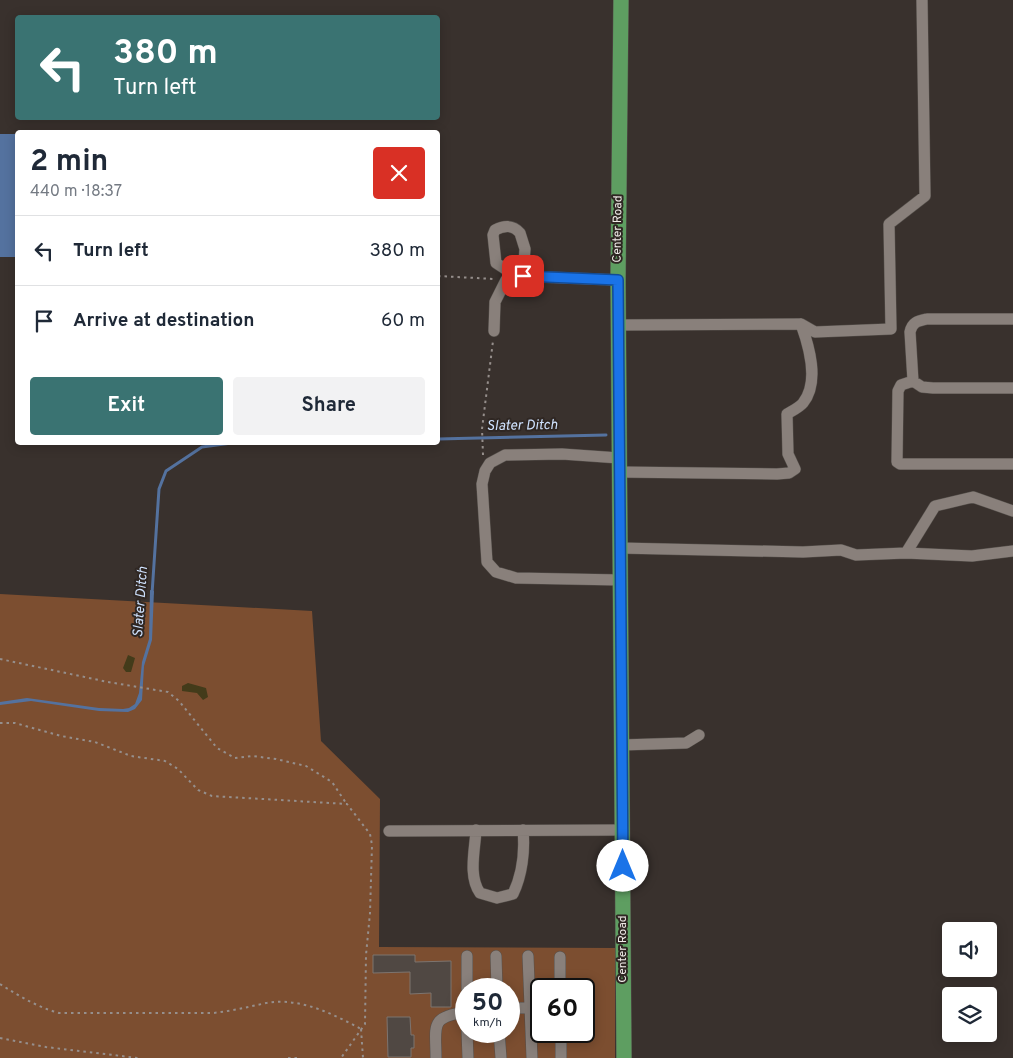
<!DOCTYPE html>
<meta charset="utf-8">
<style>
:root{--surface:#fff;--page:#f2f2f3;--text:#1f2937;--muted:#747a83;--line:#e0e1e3;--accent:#3a7372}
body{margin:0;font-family:Overpass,sans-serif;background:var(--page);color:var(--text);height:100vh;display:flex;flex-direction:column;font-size:19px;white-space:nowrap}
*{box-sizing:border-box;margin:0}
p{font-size:16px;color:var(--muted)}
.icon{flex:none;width:28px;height:28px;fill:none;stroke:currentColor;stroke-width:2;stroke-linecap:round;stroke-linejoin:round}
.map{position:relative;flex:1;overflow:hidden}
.drawer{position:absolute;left:15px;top:130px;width:425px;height:315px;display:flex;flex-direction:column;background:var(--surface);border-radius:5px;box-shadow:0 2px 12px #0003}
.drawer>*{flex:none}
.banner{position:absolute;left:15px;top:15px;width:425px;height:105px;border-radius:5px;box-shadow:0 2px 12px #0003;background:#3a7372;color:#fff;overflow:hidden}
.controls{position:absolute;left:942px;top:922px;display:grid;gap:10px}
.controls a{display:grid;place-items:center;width:55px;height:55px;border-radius:5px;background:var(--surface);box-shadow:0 2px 12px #0003;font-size:25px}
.speed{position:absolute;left:455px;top:978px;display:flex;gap:10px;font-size:25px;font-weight:700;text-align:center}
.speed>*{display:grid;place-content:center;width:65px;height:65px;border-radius:50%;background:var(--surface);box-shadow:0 2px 12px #0003;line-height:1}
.speed small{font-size:12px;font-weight:400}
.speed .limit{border:2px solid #111;border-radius:8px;background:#fff;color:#111}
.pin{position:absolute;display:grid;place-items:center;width:42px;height:42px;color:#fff;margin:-21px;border-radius:10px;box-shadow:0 2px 8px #0006}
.me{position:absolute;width:55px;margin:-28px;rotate:0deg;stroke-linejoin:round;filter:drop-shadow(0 0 4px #0008)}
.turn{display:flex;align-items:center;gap:18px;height:105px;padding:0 15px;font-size:22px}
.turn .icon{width:65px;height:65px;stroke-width:2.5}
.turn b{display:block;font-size:35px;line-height:42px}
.round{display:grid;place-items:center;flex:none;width:52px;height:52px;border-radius:5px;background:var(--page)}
.overview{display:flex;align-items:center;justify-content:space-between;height:85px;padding:0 15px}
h1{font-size:30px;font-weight:700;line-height:38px}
.primary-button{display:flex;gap:10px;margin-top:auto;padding:10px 15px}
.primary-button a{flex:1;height:58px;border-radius:5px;background:var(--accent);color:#fff;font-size:20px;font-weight:700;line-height:58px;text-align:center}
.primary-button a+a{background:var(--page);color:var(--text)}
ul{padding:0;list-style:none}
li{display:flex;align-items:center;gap:15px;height:70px;padding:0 15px;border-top:1px solid var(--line)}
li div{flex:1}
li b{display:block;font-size:19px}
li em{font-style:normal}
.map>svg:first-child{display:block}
.green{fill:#7c4e30;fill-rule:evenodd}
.sand{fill:#433b1a}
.water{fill:#54729f}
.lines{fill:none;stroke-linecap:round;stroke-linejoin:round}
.stream{stroke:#54729f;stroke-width:3}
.building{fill:#504843;stroke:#7d746f}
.minor-casing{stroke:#56504c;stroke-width:12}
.major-casing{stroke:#56504c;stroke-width:16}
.path{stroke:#968f8c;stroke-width:2;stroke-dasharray:2.5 4;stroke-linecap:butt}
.minor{stroke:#89807b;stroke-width:11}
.major{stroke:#5e9e61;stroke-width:15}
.route-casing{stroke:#114b97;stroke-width:12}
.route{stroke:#1a73e8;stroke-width:9}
.labels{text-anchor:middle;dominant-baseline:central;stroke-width:4;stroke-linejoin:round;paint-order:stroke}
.street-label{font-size:12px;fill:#f0ebe8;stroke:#2f2723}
.water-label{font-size:14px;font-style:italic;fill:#cfe2fe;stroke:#2f2723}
</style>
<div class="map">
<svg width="1013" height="1058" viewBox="0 0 1013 1058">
<rect width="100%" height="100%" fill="#39312d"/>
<path class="green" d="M 0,594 L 312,611 L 321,741 L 380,799 L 379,947 L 615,948 L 615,1058 L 0,1058 ZM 466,989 L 509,989 L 509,1031 L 466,1031 ZM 541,989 L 584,989 L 584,1031 L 541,1031 Z"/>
<path class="sand" d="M 128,655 L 135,658 L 131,672 L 126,672 L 123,668 Z
M 188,683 L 206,688 L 208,697 L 203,700 L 197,693 L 182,691 L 182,686 Z"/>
<path class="water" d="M 0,134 L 17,134 L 17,257 L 0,257 Z
M 150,590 L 154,591 L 152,640 L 144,666 L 142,700 L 135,709 L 128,712 L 99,711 L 31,701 L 0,705 L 0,702 L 27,698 L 99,708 L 123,709 L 129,708 L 135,704 L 139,693 L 142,662 L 149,639 Z"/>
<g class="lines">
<path class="stream" d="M 438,439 L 606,435
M 152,594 L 159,489 L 166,471 L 202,447 L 239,442"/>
</g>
<path class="building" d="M 373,955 L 415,955 L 415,962 L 451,961 L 451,1007 L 431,1007 L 431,993 L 410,994 L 410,972 L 373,973 Z
M 387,1017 L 410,1017 L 411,1035 L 414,1035 L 414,1048 L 411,1048 L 411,1057 L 388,1057 Z"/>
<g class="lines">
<g class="minor-casing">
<path id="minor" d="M 516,276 L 496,263 L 493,235 L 495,230 C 505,225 513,225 520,233 L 525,249 L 523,276
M 619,325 L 801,324 L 815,332 L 891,329 L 889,224 L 925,196 L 922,0
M 494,331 L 495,302 L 506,280 L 516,276 L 618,280
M 913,381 L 901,385 L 898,391 L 897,462 L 900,464 L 1013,464
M 913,381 L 910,332 C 912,322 918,321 927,319 L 1013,319
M 913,381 L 922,387 L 933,388 L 1013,388
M 619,458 L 562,454 L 505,455 L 490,463 L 485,471 L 482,484 L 487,562 L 496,572 L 516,578 L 620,580
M 619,472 L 777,474 L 789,473 L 795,469 L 788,454 L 787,414 C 792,411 800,407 803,403 C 820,382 809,346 801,324
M 620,548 L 803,552 L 841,550 L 856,555 L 906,553 L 972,556 L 1013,551
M 906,553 L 935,506 L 973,497 L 1013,511
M 621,745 L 686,743 L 699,735
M 476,830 C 475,850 468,876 480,893 L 497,898 L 513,894 C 522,875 525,851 523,830
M 389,831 L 623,830
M 496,956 L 497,989
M 528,956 L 532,1058
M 560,957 L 560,989
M 467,989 L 467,956
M 509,1008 L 541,1007
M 467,1031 L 468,1058
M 499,1031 L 501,1058
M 561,1031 L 561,1058
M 436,1058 C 436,1026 429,1017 466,1012"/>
</g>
<g class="major-casing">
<path id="major" d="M 621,0 L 618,280 L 624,1058"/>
</g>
<path class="path" d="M 438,276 L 494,279
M 483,455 L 482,429 L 493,341
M 0,659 L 108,682 L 168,692 L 179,701 L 217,748 L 235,758 L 252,756 L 276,759 L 306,766 L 332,782 L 346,803
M 0,723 L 15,723 L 61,736 L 95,742 L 131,756 L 165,761 L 178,769 L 198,790 L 212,796 L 347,804 L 370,834 L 372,845 L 370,913 L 366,955 L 365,1024 L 341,1058
M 0,984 C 19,996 37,1007 59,1013 L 213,1013 C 232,1011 248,1007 266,1003 C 300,997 333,1014 361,1029
M 361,1029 L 363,1058
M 0,1038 L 46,1047 L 138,1058
M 288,1058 L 298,1058"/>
<use href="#minor" class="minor"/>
<use href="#major" class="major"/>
</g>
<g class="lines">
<g class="route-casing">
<path id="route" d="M 523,276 L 618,280 L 623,866"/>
</g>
<use href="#route" class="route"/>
</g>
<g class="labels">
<g class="street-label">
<text transform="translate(618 229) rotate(-89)">Center Road</text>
<text transform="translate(623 949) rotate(-90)">Center Road</text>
</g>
<g class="water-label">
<text transform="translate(522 426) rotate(-1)">Slater Ditch</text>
<text transform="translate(141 602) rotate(-86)">Slater Ditch</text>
</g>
</g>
</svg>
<div class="controls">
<a><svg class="icon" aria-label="sound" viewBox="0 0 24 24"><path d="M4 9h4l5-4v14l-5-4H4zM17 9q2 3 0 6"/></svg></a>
<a><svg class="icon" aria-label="layers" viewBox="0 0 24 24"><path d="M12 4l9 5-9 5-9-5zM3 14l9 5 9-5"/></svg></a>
</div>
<div class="speed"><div>50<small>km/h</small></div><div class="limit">60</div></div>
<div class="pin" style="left:523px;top:276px;background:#d93025"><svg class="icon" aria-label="arrive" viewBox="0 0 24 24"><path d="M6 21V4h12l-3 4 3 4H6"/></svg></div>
<svg class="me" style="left:623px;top:866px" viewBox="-20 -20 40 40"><circle r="19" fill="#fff"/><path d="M0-13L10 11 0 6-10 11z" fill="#1a73e8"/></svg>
<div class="banner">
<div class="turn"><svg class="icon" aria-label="left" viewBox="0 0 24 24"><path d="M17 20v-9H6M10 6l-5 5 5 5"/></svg><div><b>380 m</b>Turn left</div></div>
</div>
<section class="drawer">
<div class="overview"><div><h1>2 min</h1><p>440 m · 18:37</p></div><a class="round" style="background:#d93025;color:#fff"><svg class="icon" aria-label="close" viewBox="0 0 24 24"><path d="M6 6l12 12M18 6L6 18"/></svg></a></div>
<ul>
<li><svg class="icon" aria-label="left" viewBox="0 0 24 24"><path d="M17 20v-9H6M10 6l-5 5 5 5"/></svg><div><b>Turn left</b></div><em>380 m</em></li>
<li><svg class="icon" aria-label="arrive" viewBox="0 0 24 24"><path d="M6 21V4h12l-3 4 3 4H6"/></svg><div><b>Arrive at destination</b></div><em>60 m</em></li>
</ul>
<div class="primary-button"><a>Exit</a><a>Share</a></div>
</section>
</div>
